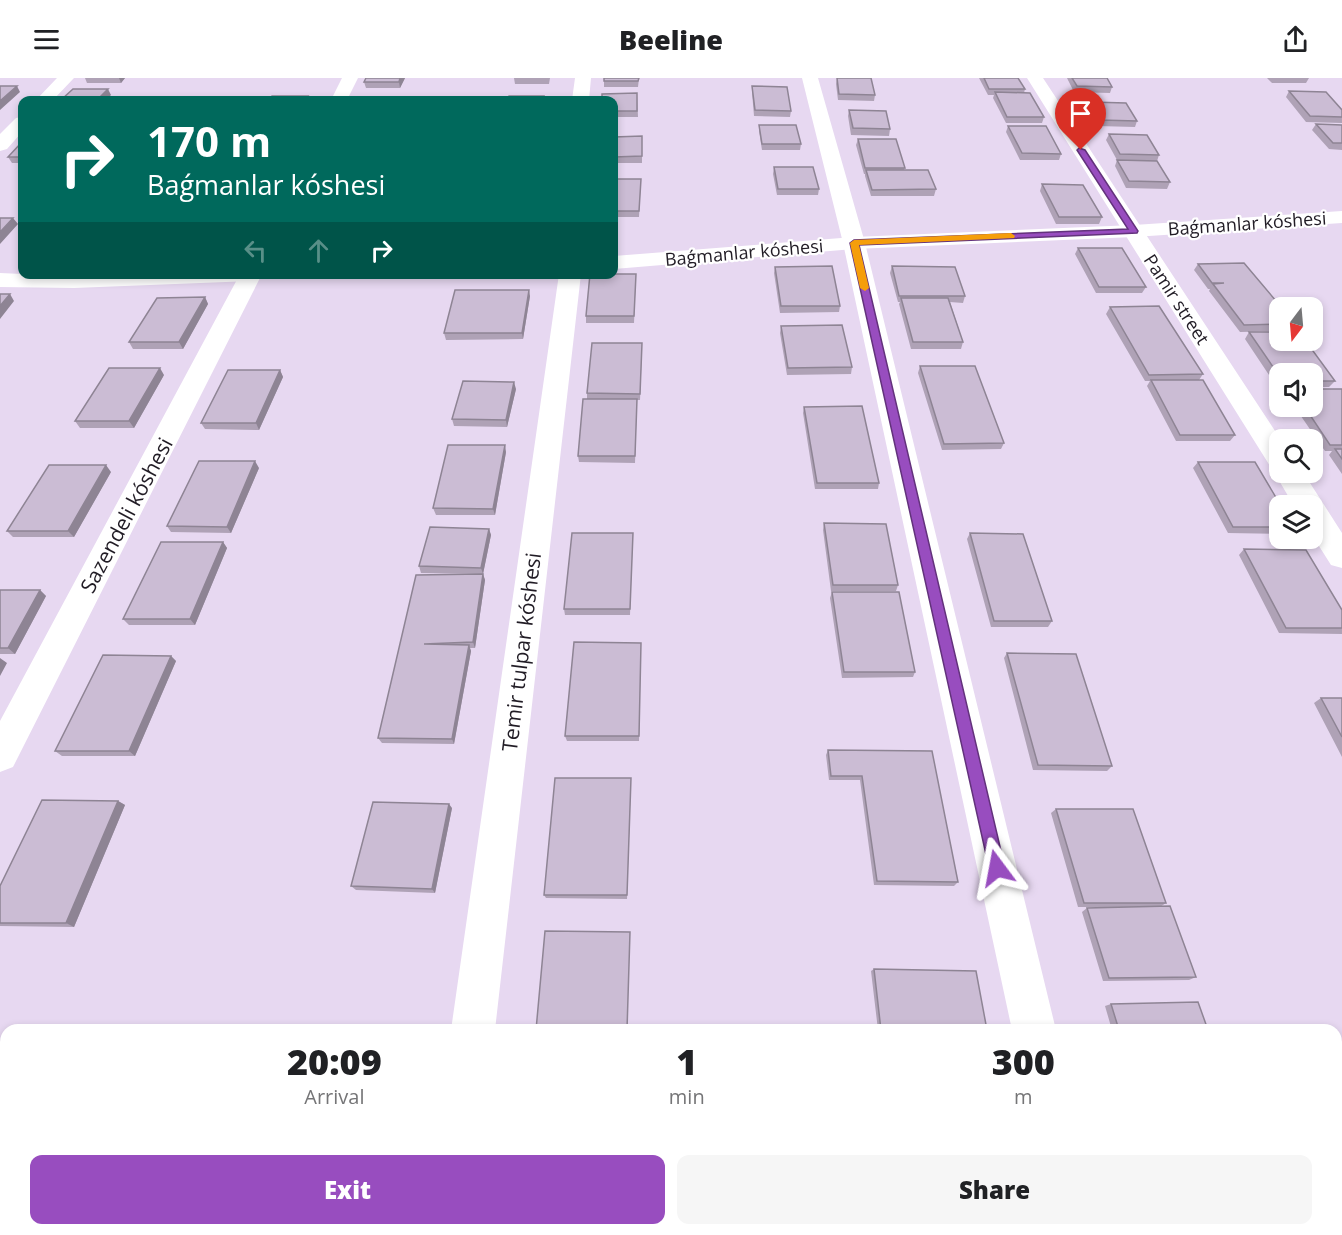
<!DOCTYPE html>
<meta charset="utf-8">
<style>
:root{--surface:#fff;--page:#f6f6f6;--text:#202124;--muted:#757577;--accent:#984dbf}
body{margin:0;font-family:"Open Sans",sans-serif;background:var(--page);color:var(--text);height:100vh;display:flex;flex-direction:column;font-size:22px;white-space:nowrap}
*{box-sizing:border-box;margin:0}
p{font-size:20px;color:var(--muted)}
.icon{flex:none;width:33px;height:33px;fill:none;stroke:currentColor;stroke-width:2;stroke-linecap:round;stroke-linejoin:round}
.map{position:relative;flex:1;overflow:hidden}
.drawer{position:absolute;left:0px;top:946px;width:1342px;height:212px;display:flex;flex-direction:column;background:var(--surface);border-radius:18px 18px 0 0;box-shadow:0 3px 9px #0003}
.drawer>*{flex:none}
.banner{position:absolute;left:18px;top:18px;width:600px;height:183px;border-radius:12px;box-shadow:0 3px 9px #0003;background:#00695c;color:#fff;overflow:hidden}
.needle{width:39px;rotate:196deg}
.tools{position:absolute;left:1269px;top:219px;display:grid;gap:12px}
.tools a{display:grid;place-items:center;width:54px;height:54px;border-radius:12px;background:var(--surface);box-shadow:0 3px 9px #0003;font-size:30px}
.pin{position:absolute;display:grid;place-items:center;width:51px;height:51px;color:#fff;margin:-62px -26px;border-radius:50% 50% 50% 0;rotate:-45deg;box-shadow:0 0 6px #0007}
.pin .icon{rotate:45deg}
.me{position:absolute;width:66px;margin:-33px;rotate:347deg;stroke-linejoin:round;filter:drop-shadow(0 0 4px #0008)}
.turn{display:flex;align-items:center;gap:21px;height:126px;padding:0 30px;font-size:27px}
.turn .icon{width:78px;height:78px;stroke-width:2.5}
.turn b{display:block;font-size:42px;line-height:51px}
.lanes{display:flex;align-items:center;height:57px;padding:0 30px;background:#0003;justify-content:center;gap:30px;direction:ltr}
.lanes .off{opacity:.35}
.eta{display:flex;justify-content:space-evenly;align-items:center;height:102px;text-align:center}
.eta b{font-size:36px;font-weight:800;line-height:42px}
.cta{display:flex;gap:12px;margin-top:auto;padding:12px 30px}
.cta a{flex:1;height:69px;border-radius:12px;background:var(--accent);color:#fff;font-size:24px;font-weight:800;line-height:69px;text-align:center}
.cta a+a{background:var(--page);color:var(--text)}
header{display:flex;justify-content:space-between;align-items:center;height:78px;padding:0 30px;background:var(--surface);font-size:27px;font-weight:800}
.map>svg:first-child{display:block}
.lines{fill:none;stroke-linecap:round;stroke-linejoin:round}
.minor{fill:#fff;fill-rule:evenodd}
.tertiary{fill:#fff;fill-rule:evenodd}
.wall{fill:#afa2b6}
.shaded-wall{fill:#8e8494}
.building{fill:#cbbcd4;stroke:#8e8494;stroke-width:1.5}
.route{fill:#984dbf;stroke:#63327c;stroke-width:1.5}
.slow{fill:#f59e0b}
.labels{text-anchor:middle;dominant-baseline:central;stroke-width:4.5;stroke-linejoin:round;paint-order:stroke}
.far-street-label{font-size:18px;fill:#211c25;stroke:#fff}
.street-label{font-size:21px;fill:#211c25;stroke:#fff}
</style>
<header><svg class="icon" aria-label="menu" viewBox="0 0 24 24"><path d="M4 6h16M4 12h16M4 18h16"/></svg>Beeline<svg class="icon" aria-label="share" viewBox="0 0 24 24"><path d="M12 15V3M7 8l5-5 5 5M5 13v7h14v-7"/></svg></header>
<div class="map">
<svg width="1342" height="1157" viewBox="0 0 1342 1157">
<rect width="100%" height="100%" fill="#e7d8f1"/>
<g class="lines">
<path class="minor" d="M 57,0 L 74,0 L 53,22 L 36,22 Z
M 342,0 L 358,0 L 347,22 L 331,22 Z
M 575,0 L 591,0 L 589,22 L 572,22 Z
M 802,0 L 818,0 L 865,165 L 1056,952 L 1012,952 L 843,165 Z
M 1027,0 L 1043,0 L 1281,362 L 1280,394 L 1303,394 L 1342,455 L 1342,490 L 1331,487 L 1312,457 L 1312,428 L 1294,428 L 1274,394 L 1277,390 L 1270,388 Z
M 22,39 L 22,54 L 7,71 L 0,73 L 0,56 L 16,40 Z
M 240,196 L 262,196 L 13,689 L 0,694 L 0,643 Z
M 559,196 L 581,196 L 495,952 L 451,952 Z
M 422,1152 L 472,1152 L 471,1157 L 421,1157 Z
M 1054,1152 L 1104,1152 L 1106,1157 L 1056,1157 Z"/>
<path class="tertiary" d="M 1342,133 L 1342,145 L 1134,159 L 854,171 L 614,191 L 614,178 L 854,159 L 1134,147 Z
M 0,195 L 22,196 L 262,196 L 259,201 L 251,203 L 74,210 L 0,209 Z"/>
</g>
<path class="wall" d="M 85,0 L 125,0 L 121,5 L 87,5 Z
M 366,0 L 405,0 L 400,10 L 366,10 L 364,4 Z
M 514,0 L 550,0 L 549,6 L 515,6 Z
M 639,0 L 638,9 L 604,9 L 604,3 Z
M 837,0 L 875,17 L 874,23 L 838,22 L 836,6 Z
M 979,0 L 1018,0 L 1025,11 L 1024,15 L 1044,39 L 1042,45 L 1006,45 L 993,20 L 994,17 L 988,17 Z
M 1067,0 L 1107,0 L 1112,9 L 1110,15 L 1074,14 Z
M 1267,0 L 1309,0 L 1306,5 L 1272,5 Z
M 752,8 L 791,33 L 790,39 L 754,38 L 752,14 Z
M 1289,13 L 1342,32 L 1342,45 L 1306,44 L 1286,19 Z
M 637,15 L 638,39 L 614,39 L 614,22 Z
M 1090,24 L 1137,43 L 1135,49 L 1097,48 L 1087,30 Z
M 849,32 L 890,51 L 889,58 L 851,57 L 848,38 Z
M 1316,46 L 1342,47 L 1342,72 L 1329,71 L 1312,52 Z
M 759,47 L 801,66 L 800,72 L 762,72 L 759,53 Z
M 1008,48 L 1061,76 L 1059,82 L 1020,82 L 1006,54 Z
M 1109,56 L 1159,77 L 1157,83 L 1170,104 L 1167,111 L 1126,110 L 1115,88 L 1117,82 L 1106,62 Z
M 642,58 L 642,85 L 614,85 L 614,59 Z
M 858,61 L 905,90 L 904,92 L 936,111 L 934,118 L 871,118 L 865,98 L 865,96 L 864,96 L 856,67 Z
M 22,64 L 22,85 L 12,85 L 8,79 Z
M 774,89 L 819,111 L 818,117 L 777,117 L 773,96 Z
M 614,101 L 641,101 L 639,139 L 614,139 Z
M 1042,106 L 1102,139 L 1099,146 L 1056,146 L 1040,113 Z
M 1078,170 L 1146,209 L 1142,215 L 1096,215 L 1075,176 Z
M 1198,186 L 1280,230 L 1280,253 L 1240,254 L 1209,213 L 1210,211 L 1208,211 L 1194,192 Z
M 892,188 L 965,218 L 963,225 L 950,224 L 963,264 L 961,271 L 911,271 L 899,226 L 900,224 L 898,224 L 890,195 Z
M 775,189 L 840,228 L 839,234 L 780,235 L 774,195 Z
M 636,196 L 634,245 L 586,245 L 586,238 Z
M 530,218 L 523,261 L 446,262 L 444,255 Z
M 205,219 L 208,226 L 183,271 L 133,271 L 129,264 Z
M 1110,229 L 1203,296 L 1199,302 L 1235,357 L 1230,363 L 1176,363 L 1147,308 L 1150,303 L 1145,303 L 1106,236 Z
M 781,248 L 852,289 L 851,296 L 787,297 L 780,255 Z
M 1249,254 L 1335,303 L 1329,309 L 1312,309 L 1312,296 L 1280,296 L 1280,309 L 1277,309 L 1245,261 Z
M 642,272 L 640,322 L 637,322 L 635,385 L 579,384 L 578,378 L 587,321 L 587,315 Z
M 920,288 L 1004,365 L 1001,371 L 942,372 L 918,295 Z
M 280,292 L 283,299 L 259,352 L 205,351 L 201,345 Z
M 164,297 L 134,350 L 80,350 L 75,343 Z
M 516,311 L 507,349 L 454,348 L 452,341 Z
M 1342,311 L 1342,396 L 1329,377 L 1332,373 L 1325,373 L 1294,328 L 1312,328 Z
M 804,329 L 879,405 L 878,411 L 815,411 L 803,335 Z
M 506,374 L 495,437 L 436,437 L 433,430 Z
M 1198,384 L 1280,428 L 1280,456 L 1228,455 L 1193,390 Z
M 259,390 L 231,455 L 171,454 L 167,448 Z
M 111,394 L 74,459 L 13,459 L 7,453 Z
M 824,445 L 898,507 L 896,513 L 831,513 L 823,452 Z
M 489,451 L 491,457 L 483,496 L 485,502 L 475,570 L 470,570 L 471,573 L 454,666 L 382,665 L 378,660 L 481,496 L 421,495 L 419,488 Z
M 633,455 L 630,537 L 565,537 L 564,531 Z
M 970,455 L 1052,543 L 1048,549 L 991,549 L 967,461 Z
M 223,464 L 227,470 L 195,547 L 129,547 L 123,541 Z
M 1244,471 L 1342,532 L 1342,556 L 1279,555 L 1239,477 Z
M 0,512 L 40,512 L 46,518 L 15,576 L 0,576 Z
M 832,514 L 915,594 L 913,599 L 842,600 L 830,520 Z
M 641,565 L 639,663 L 567,663 L 565,658 Z
M 1007,575 L 1112,688 L 1107,693 L 1033,692 L 1004,580 Z
M 171,578 L 176,583 L 135,678 L 62,678 L 55,673 Z
M 1321,620 L 1342,620 L 1342,679 L 1314,625 Z
M 828,672 L 932,673 L 958,804 L 954,808 L 874,807 L 860,702 L 829,702 L 826,677 Z
M 631,700 L 627,821 L 546,820 L 544,817 Z
M 118,723 L 125,727 L 74,849 L 0,848 L 0,808 Z
M 452,730 L 435,815 L 356,812 L 351,808 Z
M 1056,731 L 1166,825 L 1160,829 L 1196,899 L 1189,902 L 1103,903 L 1082,834 L 1087,830 L 1154,829 L 1078,829 L 1051,735 Z
M 874,891 L 987,952 L 878,952 L 871,893 Z
M 1111,926 L 1208,952 L 1112,952 L 1105,928 Z
M 901,1152 L 1027,1152 L 1028,1157 L 901,1157 Z"/>
<path class="shaded-wall" d="M 119,0 L 125,0 L 121,5 Z
M 400,0 L 405,0 L 400,10 L 399,4 Z
M 17,8 L 20,14 L 0,32 L 0,23 Z
M 108,11 L 111,17 L 106,22 L 97,22 Z
M 13,140 L 18,146 L 0,166 L 0,154 Z
M 529,212 L 530,218 L 523,261 L 522,255 Z
M 10,216 L 14,223 L 0,241 L 0,228 Z
M 205,219 L 208,226 L 183,271 L 179,264 Z
M 160,290 L 164,297 L 134,350 L 129,343 Z
M 280,292 L 283,299 L 259,352 L 256,345 Z
M 514,304 L 516,311 L 507,349 L 506,342 Z
M 505,367 L 506,374 L 495,437 L 493,431 Z
M 255,383 L 259,390 L 231,455 L 227,449 Z
M 106,387 L 111,394 L 74,459 L 68,453 Z
M 489,451 L 491,457 L 483,496 L 485,502 L 475,570 L 473,564 L 483,496 L 481,490 Z
M 223,464 L 227,470 L 195,547 L 190,541 Z
M 40,512 L 46,518 L 15,576 L 8,570 Z
M 469,567 L 471,573 L 454,666 L 452,661 Z
M 171,578 L 176,583 L 135,678 L 129,673 Z
M 0,580 L 7,585 L 0,598 Z
M 118,723 L 125,727 L 74,849 L 66,845 Z
M 449,726 L 452,730 L 435,815 L 432,811 Z
M 6,973 L 6,997 L 0,1011 L 0,987 Z
M 380,1152 L 385,1152 L 384,1157 L 380,1157 Z"/>
<path class="building" d="M 366,0 L 400,0 L 399,4 L 364,4 Z
M 604,0 L 639,0 L 638,3 L 604,3 Z
M 837,0 L 871,0 L 875,17 L 839,16 Z
M 984,0 L 1018,0 L 1025,11 L 989,11 Z
M 1072,0 L 1107,0 L 1112,9 L 1077,8 Z
M 0,8 L 17,8 L 0,23 Z
M 752,8 L 787,9 L 791,33 L 755,32 Z
M 73,11 L 108,11 L 97,22 L 61,22 Z
M 1289,13 L 1326,14 L 1342,32 L 1342,39 L 1310,38 Z
M 995,14 L 1030,15 L 1044,39 L 1007,39 Z
M 637,15 L 637,33 L 614,33 L 614,22 L 602,22 L 602,16 Z
M 272,18 L 308,18 L 305,22 L 269,22 Z
M 509,18 L 544,18 L 543,22 L 507,22 Z
M 1090,24 L 1126,25 L 1137,43 L 1100,42 Z
M 849,32 L 886,33 L 890,51 L 853,50 Z
M 1316,46 L 1342,47 L 1342,65 L 1333,65 Z
M 759,47 L 796,47 L 801,66 L 762,66 Z
M 1008,48 L 1046,48 L 1061,76 L 1022,75 Z
M 1109,56 L 1147,57 L 1159,77 L 1120,76 Z
M 642,58 L 642,78 L 614,79 L 614,59 Z
M 858,61 L 896,61 L 905,90 L 865,90 Z
M 22,64 L 22,79 L 8,79 Z
M 1117,82 L 1157,83 L 1170,104 L 1129,103 Z
M 774,89 L 813,89 L 819,111 L 778,111 Z
M 866,92 L 928,92 L 936,111 L 872,112 Z
M 614,101 L 641,101 L 639,133 L 614,133 Z
M 1042,106 L 1083,107 L 1102,139 L 1059,139 Z
M 0,140 L 13,140 L 0,154 Z
M 1078,170 L 1122,170 L 1146,209 L 1099,209 Z
M 1244,185 L 1282,230 L 1280,230 L 1280,246 L 1244,247 L 1213,206 L 1224,205 L 1212,205 L 1198,186 Z
M 832,188 L 840,228 L 781,228 L 775,189 Z
M 892,188 L 955,189 L 965,218 L 899,218 Z
M 590,196 L 636,196 L 634,238 L 586,238 Z
M 455,212 L 529,212 L 522,255 L 444,255 Z
M 0,216 L 10,216 L 0,228 Z
M 205,219 L 179,264 L 129,264 L 157,220 Z
M 901,220 L 948,220 L 963,264 L 913,264 Z
M 1159,228 L 1203,296 L 1149,297 L 1110,229 Z
M 842,247 L 852,289 L 788,290 L 781,248 Z
M 1249,254 L 1280,254 L 1280,262 L 1305,262 L 1335,303 L 1312,303 L 1312,296 L 1280,296 L 1280,299 Z
M 592,265 L 642,265 L 640,316 L 587,315 Z
M 920,288 L 975,288 L 1004,365 L 944,366 Z
M 109,290 L 160,290 L 129,343 L 75,343 Z
M 228,292 L 280,292 L 256,345 L 201,345 Z
M 1151,302 L 1203,302 L 1235,357 L 1180,357 Z
M 463,303 L 514,304 L 506,342 L 452,341 Z
M 1312,311 L 1342,311 L 1342,367 L 1330,367 L 1304,328 L 1312,328 Z
M 583,321 L 637,321 L 635,378 L 578,378 Z
M 862,328 L 879,405 L 817,405 L 804,329 Z
M 448,367 L 505,367 L 493,431 L 433,430 Z
M 1335,371 L 1342,371 L 1342,381 Z
M 199,383 L 255,383 L 227,449 L 167,448 Z
M 1198,384 L 1255,384 L 1281,428 L 1280,428 L 1280,449 L 1233,449 Z
M 49,387 L 106,387 L 68,453 L 7,453 Z
M 824,445 L 886,446 L 898,507 L 833,507 Z
M 430,449 L 489,451 L 481,490 L 419,488 Z
M 572,455 L 633,455 L 630,531 L 564,531 Z
M 970,455 L 1023,456 L 1052,543 L 994,543 Z
M 161,464 L 223,464 L 190,541 L 123,541 Z
M 1244,471 L 1306,472 L 1342,532 L 1342,550 L 1286,550 Z
M 483,496 L 473,564 L 424,566 L 469,567 L 452,661 L 378,660 L 416,497 Z
M 0,512 L 40,512 L 8,570 L 0,570 Z
M 832,514 L 899,514 L 915,594 L 844,594 Z
M 574,564 L 641,565 L 639,658 L 565,658 Z
M 1007,575 L 1076,576 L 1112,688 L 1038,687 Z
M 103,577 L 171,578 L 129,673 L 55,673 Z
M 1321,620 L 1342,620 L 1342,659 Z
M 828,672 L 932,673 L 958,804 L 877,803 L 862,698 L 831,698 Z
M 555,700 L 631,700 L 627,817 L 544,817 Z
M 42,722 L 118,723 L 66,845 L 0,845 L 0,808 Z
M 373,724 L 449,726 L 432,811 L 351,808 Z
M 1056,731 L 1133,731 L 1166,825 L 1084,825 Z
M 1170,828 L 1196,899 L 1109,900 L 1087,830 Z
M 545,853 L 630,854 L 627,952 L 536,952 Z
M 874,891 L 976,893 L 987,952 L 881,952 Z
M 1198,924 L 1208,952 L 1119,952 L 1111,926 Z
M 0,967 L 6,967 L 6,973 L 0,987 Z
M 273,1152 L 380,1152 L 380,1157 L 272,1157 Z
M 904,1152 L 1027,1152 L 1028,1157 L 905,1157 Z"/>
<path class="route" d="M 1079,70 L 1085,72 L 1138,153 L 1137,155 L 859,167 L 1005,790 L 1003,796 L 997,798 L 991,796 L 989,790 L 850,165 L 854,162 L 1128,151 L 1077,72 Z"/>
<path class="slow" d="M 1011,155 L 1015,158 L 1014,160 L 859,167 L 869,210 L 865,213 L 860,210 L 850,165 L 854,162 Z"/>
<g class="labels">
<g class="far-street-label">
<text transform="translate(1247 145) rotate(-4)">Baǵmanlar kóshesi</text>
<text transform="translate(744 174) rotate(-5)">Baǵmanlar kóshesi</text>
<text transform="translate(1177 221) rotate(57)">Pamir street</text>
</g>
<g class="street-label">
<text transform="translate(126 437) rotate(-62)">Sazendeli kóshesi</text>
<text transform="translate(521 574) rotate(-83)">Temir tulpar kóshesi</text>
</g>
</g>
</svg>
<div class="tools">
<a><svg class="needle" viewBox="-14 -14 28 28"><path d="M0-13l5 13h-10z" fill="#e53935"/><path d="M0 13l5-13h-10z" fill="#757577"/></svg></a>
<a><svg class="icon" aria-label="sound" viewBox="0 0 24 24"><path d="M4 9h4l5-4v14l-5-4H4zM17 9q2 3 0 6"/></svg></a>
<a><svg class="icon" aria-label="search" viewBox="0 0 24 24"><circle cx="10" cy="10" r="6"/><path d="M15 15l6 6"/></svg></a>
<a><svg class="icon" aria-label="layers" viewBox="0 0 24 24"><path d="M12 4l9 5-9 5-9-5zM3 14l9 5 9-5"/></svg></a>
</div>
<div class="pin" style="left:1081px;top:72px;background:#d93025"><svg class="icon" aria-label="arrive" viewBox="0 0 24 24"><path d="M6 21V4h12l-3 4 3 4H6"/></svg></div>
<svg class="me" style="left:997px;top:790px" viewBox="-20 -20 40 40"><path d="M0-17L14 15 0 8-14 15z" fill="#984dbf" stroke="#fff" stroke-width="4"/></svg>
<div class="banner">
<div class="turn"><svg class="icon" aria-label="right" viewBox="0 0 24 24"><path d="M7 20v-9h11M14 6l5 5-5 5"/></svg><div><b>170 m</b>Baǵmanlar kóshesi</div></div>
<div class="lanes"><svg class="icon off" aria-label="left" viewBox="0 0 24 24"><path d="M17 20v-9H6M10 6l-5 5 5 5"/></svg><svg class="icon off" aria-label="ahead" viewBox="0 0 24 24"><path d="M12 20V5M6 11l6-6 6 6"/></svg><svg class="icon" aria-label="right" viewBox="0 0 24 24"><path d="M7 20v-9h11M14 6l5 5-5 5"/></svg></div>
</div>
<section class="drawer">
<div class="eta">
<div><b>20:09</b><p>Arrival</p></div>
<div><b>1</b><p>min</p></div>
<div><b>300</b><p>m</p></div>
</div>
<div class="cta"><a>Exit</a><a>Share</a></div>
</section>
</div>
